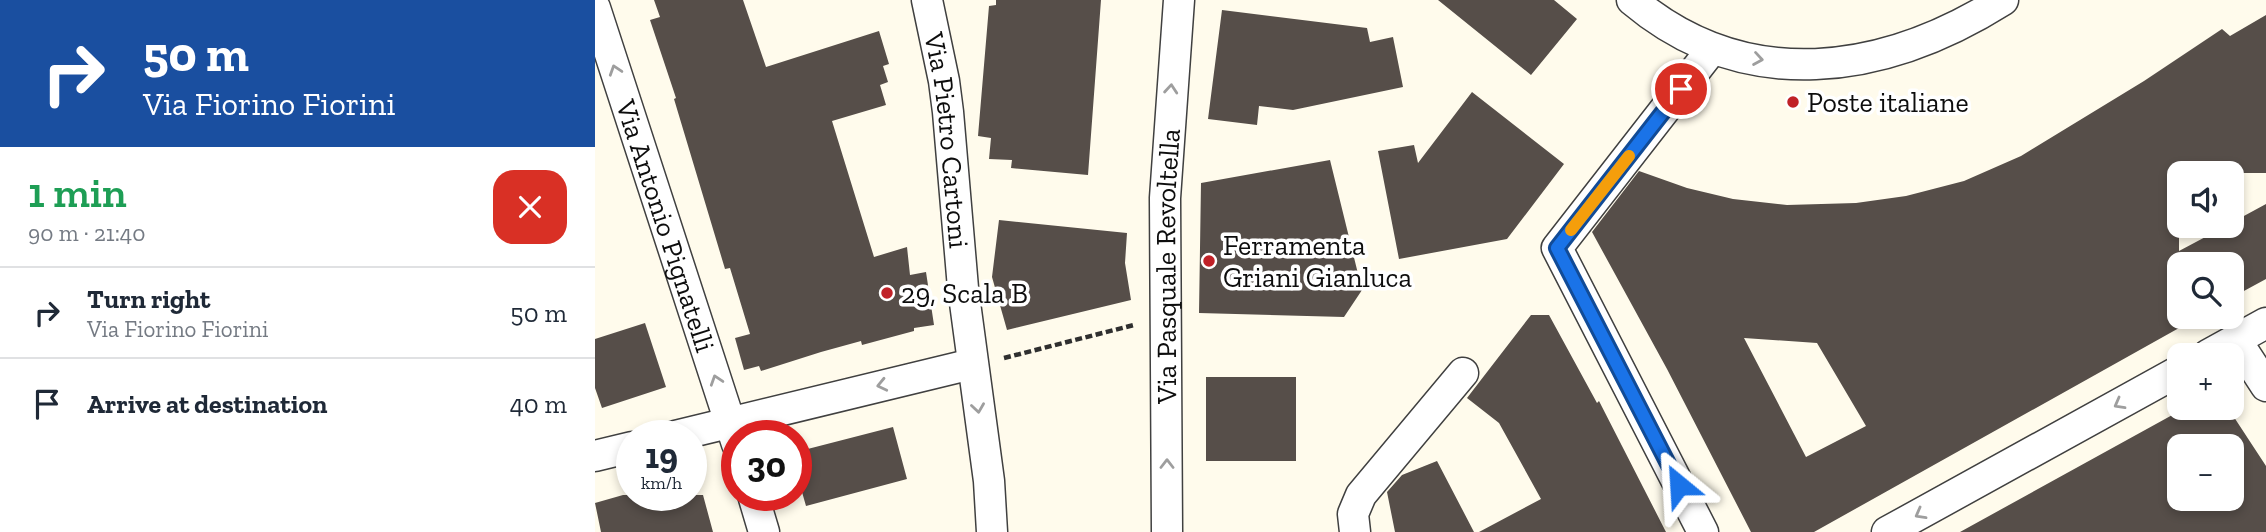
<!DOCTYPE html>
<meta charset="utf-8">
<style>
:root{--surface:#fff;--page:#f2f2f3;--text:#1f2937;--muted:#747a83;--line:#e0e1e3}
body{margin:0;font-family:"Zilla Slab",serif;background:var(--page);color:var(--text);height:100vh;display:flex;flex-direction:column;font-size:26px;white-space:nowrap}
*{box-sizing:border-box;margin:0}
p{font-size:23px;color:var(--muted)}
.icon{flex:none;width:38px;height:38px;fill:none;stroke:currentColor;stroke-width:2;stroke-linecap:round;stroke-linejoin:round}
.map{position:relative;flex:1;overflow:hidden}
.drawer{display:flex;flex-direction:column;background:var(--surface);width:595px}
.drawer>*{flex:none}
.banner{background:#1a4fa0;color:#fff;overflow:hidden}
.fabs{position:absolute;left:1572px;top:161px;display:grid;gap:14px}
.fabs a{display:grid;place-items:center;width:77px;height:77px;border-radius:14px;background:var(--surface);box-shadow:0 4px 10px #0003;font-size:35px}
.speed{position:absolute;left:21px;top:420px;display:flex;gap:14px;font-size:35px;font-weight:700;text-align:center}
.speed>*{display:grid;place-content:center;width:91px;height:91px;border-radius:50%;background:var(--surface);box-shadow:0 4px 10px #0003;line-height:1}
.speed small{font-size:18px;font-weight:400}
.speed .limit{border:10px solid #d22;background:#fff;color:#111}
.pin{position:absolute;display:grid;place-items:center;width:60px;height:60px;color:#fff;margin:-30px;border:4px solid #fff;border-radius:50%;box-shadow:0 2px 7px #0007}
.me{position:absolute;width:77px;margin:-38px;rotate:333deg;stroke-linejoin:round;filter:drop-shadow(0 0 5px #0008)}
.turn{display:flex;align-items:center;gap:24px;height:147px;padding:0 28px;font-size:32px}
.turn .icon{width:91px;height:91px;stroke-width:2.5}
.turn b{display:block;font-size:49px;line-height:60px}
.round{display:grid;place-items:center;flex:none;width:74px;height:74px;border-radius:21px;background:var(--page)}
.summary{display:flex;align-items:center;justify-content:space-between;height:119px;padding:0 28px}
h1{font-size:42px;font-weight:600;line-height:52px;color:#1e9e55}
ul{padding:0;list-style:none}
li{display:flex;align-items:center;gap:21px;height:91px;padding:0 28px;border-top:2px solid var(--line)}
li div{flex:1}
li b{display:block;font-size:26px}
li em{font-style:normal}
main{display:flex;flex:1;min-height:0}
.map>svg:first-child{display:block}
.building{fill:#564e49;fill-rule:evenodd}
.lines{fill:none;stroke-linecap:round;stroke-linejoin:round}
.street-casing{stroke:#404040;stroke-width:33}
.path{stroke:#2f2f2f;stroke-width:4.5;stroke-dasharray:7 3.5;stroke-linecap:butt}
.street{stroke:#fff;stroke-width:30}
.oneway{stroke:#9e9e9e}
.route-casing{stroke:#114b97;stroke-width:18}
.route{stroke:#1a73e8;stroke-width:12}
.slow{stroke:#f59e0b;stroke-width:12}
.poi-dot{fill:#c02127;stroke:#fff;stroke-width:2.5}
.labels{text-anchor:middle;dominant-baseline:central;stroke-width:7;stroke-linejoin:round;paint-order:stroke}
.poi-label{font-size:28px;fill:#0d0d0d;stroke:#fff;text-anchor:start}
.street-label{font-size:28px;fill:#0d0d0d;stroke:#fff}
</style>
<main>
<section class="drawer">
<div class="banner">
<div class="turn"><svg class="icon" aria-label="right" viewBox="0 0 24 24"><path d="M7 20v-9h11M14 6l5 5-5 5"/></svg><div><b>50 m</b>Via Fiorino Fiorini</div></div>
</div>
<div class="summary"><div><h1>1 min</h1><p>90 m · 21:40</p></div><a class="round" style="background:#d93025;color:#fff"><svg class="icon" aria-label="close" viewBox="0 0 24 24"><path d="M6 6l12 12M18 6L6 18"/></svg></a></div>
<ul>
<li><svg class="icon" aria-label="right" viewBox="0 0 24 24"><path d="M7 20v-9h11M14 6l5 5-5 5"/></svg><div><b>Turn right</b><p>Via Fiorino Fiorini</p></div><em>50 m</em></li>
<li><svg class="icon" aria-label="arrive" viewBox="0 0 24 24"><path d="M6 21V4h12l-3 4 3 4H6"/></svg><div><b>Arrive at destination</b></div><em>40 m</em></li>
</ul>
</section>
<div class="map">
<svg width="1671" height="532" viewBox="0 0 1671 532">
<rect width="100%" height="100%" fill="#fffbec"/>
<path class="building" d="M 59,0 L 148,0 L 171,67 L 284,31 L 294,64 L 288,66 L 293,82 L 285,85 L 291,105 L 237,121 L 279,257 L 312,247 L 315,275 L 331,272 L 339,325 L 319,328 L 319,331 L 267,345 L 266,341 L 226,352 L 166,371 L 164,366 L 149,370 L 140,338 L 155,334 L 135,268 L 130,269 L 79,99 L 81,98 L 55,20 L 65,17 Z
M 401,0 L 506,0 L 493,175 L 416,168 L 417,160 L 394,159 L 396,138 L 383,136 L 394,6 L 401,5 Z
M 843,0 L 959,0 L 982,19 L 936,75 Z
M 627,10 L 772,28 L 775,42 L 798,37 L 808,87 L 698,110 L 664,106 L 662,125 L 613,119 Z
M 1671,15 L 1671,173 L 1584,173 L 1584,251 L 1631,226 L 1636,226 L 1636,223 L 1671,204 L 1671,279 L 1636,298 L 1636,264 L 1584,264 L 1584,328 L 1219,532 L 1156,532 L 1072,369 L 997,232 L 1044,171 L 1092,188 L 1138,199 L 1192,205 L 1261,203 L 1311,196 L 1369,181 L 1426,156 L 1549,81 L 1627,29 L 1635,36 ZM 1149,338 L 1222,343 L 1271,426 L 1211,457 Z
M 877,92 L 969,164 L 912,239 L 804,259 L 783,151 L 819,145 L 823,163 Z
M 735,160 L 767,290 L 749,317 L 604,313 L 606,183 Z
M 404,220 L 532,233 L 530,263 L 536,300 L 412,330 L 397,277 Z
M 936,315 L 954,315 L 1002,403 L 1004,401 L 1071,532 L 884,532 L 946,499 L 904,423 L 872,398 Z
M 50,323 L 71,387 L 7,408 L 0,388 L 0,339 Z
M 611,377 L 701,377 L 701,461 L 611,461 Z
M 1590,408 L 1633,408 L 1671,466 L 1671,532 L 1365,532 ZM 1584,446 L 1636,446 L 1636,499 L 1584,499 Z
M 298,427 L 312,479 L 211,506 L 201,471 L 201,452 Z
M 842,461 L 879,532 L 800,532 L 792,492 L 807,475 Z
M 28,495 L 108,495 L 118,532 L 6,532 L 0,503 Z"/>
<g class="lines">
<g class="street-casing">
<g id="street">
<path id="s1" d="M 332,0 L 349,81 L 353,112 L 368,288 L 394,481 L 397,532"/>
<path d="M 1037,0 C 1151,96 1289,75 1408,0"/>
<path id="s2" d="M 0,8 L 142,444"/>
<path d="M 1641,340 L 1671,386"/>
<path d="M 1613,355 L 1671,323"/>
<path d="M 80,436 L 377,364"/>
<path d="M 0,456 L 37,447"/>
<path d="M 158,495 L 169,532"/>
<path id="s3" d="M 572,532 L 570,198 L 584,0"/>
<path d="M 760,532 L 758,514 L 766,495 L 868,373"/>
<path d="M 1108,532 L 962,248 L 1117,49"/>
<path d="M 1292,532 L 1584,371"/>
</g>
</g>
<path class="path" d="M 409,358 L 539,325"/>
<use href="#street" class="street"/>
</g>
<defs><path id="oneway-chevron" d="M-2-3.5L2.5 0L-2 3.5" fill="none" stroke-width="1.6" stroke-linecap="round" stroke-linejoin="round" transform="scale(1.75)"/></defs>
<g class="oneway">
<use href="#oneway-chevron" transform="translate(1163 59) rotate(9)"/>
<use href="#oneway-chevron" transform="translate(20 70) rotate(-108)"/>
<use href="#oneway-chevron" transform="translate(576 89) rotate(-85)"/>
<use href="#oneway-chevron" transform="translate(121 380) rotate(-108)"/>
<use href="#oneway-chevron" transform="translate(287 385) rotate(167)"/>
<use href="#oneway-chevron" transform="translate(1524 404) rotate(151)"/>
<use href="#oneway-chevron" transform="translate(383 408) rotate(82)"/>
<use href="#oneway-chevron" transform="translate(572 464) rotate(-90)"/>
<use href="#oneway-chevron" transform="translate(1325 514) rotate(151)"/>
</g>
<g class="lines">
<g class="route-casing">
<path id="route" d="M 1084,485 L 962,248 L 1086,89"/>
</g>
<use href="#route" class="route"/>
<path class="slow" d="M 976,230 L 1034,156"/>
</g>
<g class="poi-dot">
<circle cx="1198" cy="102" r="7"/>
<circle cx="614" cy="261" r="7"/>
<circle cx="292" cy="293" r="7"/>
</g>
<g class="labels">
<g class="poi-label">
<text x="1212" y="102">Poste italiane</text>
<text x="628" y="245">Ferramenta<tspan x="628" dy="32">Griani Gianluca</tspan></text>
<text x="306" y="293">29, Scala B</text>
</g>
<g class="street-label">
<text stroke="none"><textPath href="#s1" startOffset="142">Via Pietro Cartoni</textPath></text>
<text stroke="none"><textPath href="#s2" startOffset="229">Via Antonio Pignatelli</textPath></text>
<text stroke="none"><textPath href="#s3" startOffset="266">Via Pasquale Revoltella</textPath></text>
</g>
</g>
</svg>
<div class="fabs">
<a><svg class="icon" aria-label="sound" viewBox="0 0 24 24"><path d="M4 9h4l5-4v14l-5-4H4zM17 9q2 3 0 6"/></svg></a>
<a><svg class="icon" aria-label="search" viewBox="0 0 24 24"><circle cx="10" cy="10" r="6"/><path d="M15 15l6 6"/></svg></a>
<a>+</a>
<a>−</a>
</div>
<div class="speed"><div>19<small>km/h</small></div><div class="limit">30</div></div>
<div class="pin" style="left:1086px;top:89px;background:#d93025"><svg class="icon" aria-label="arrive" viewBox="0 0 24 24"><path d="M6 21V4h12l-3 4 3 4H6"/></svg></div>
<svg class="me" style="left:1084px;top:485px" viewBox="-20 -20 40 40"><path d="M0-17L14 15 0 8-14 15z" fill="#1a73e8" stroke="#fff" stroke-width="4"/></svg>
</div>
</main>
